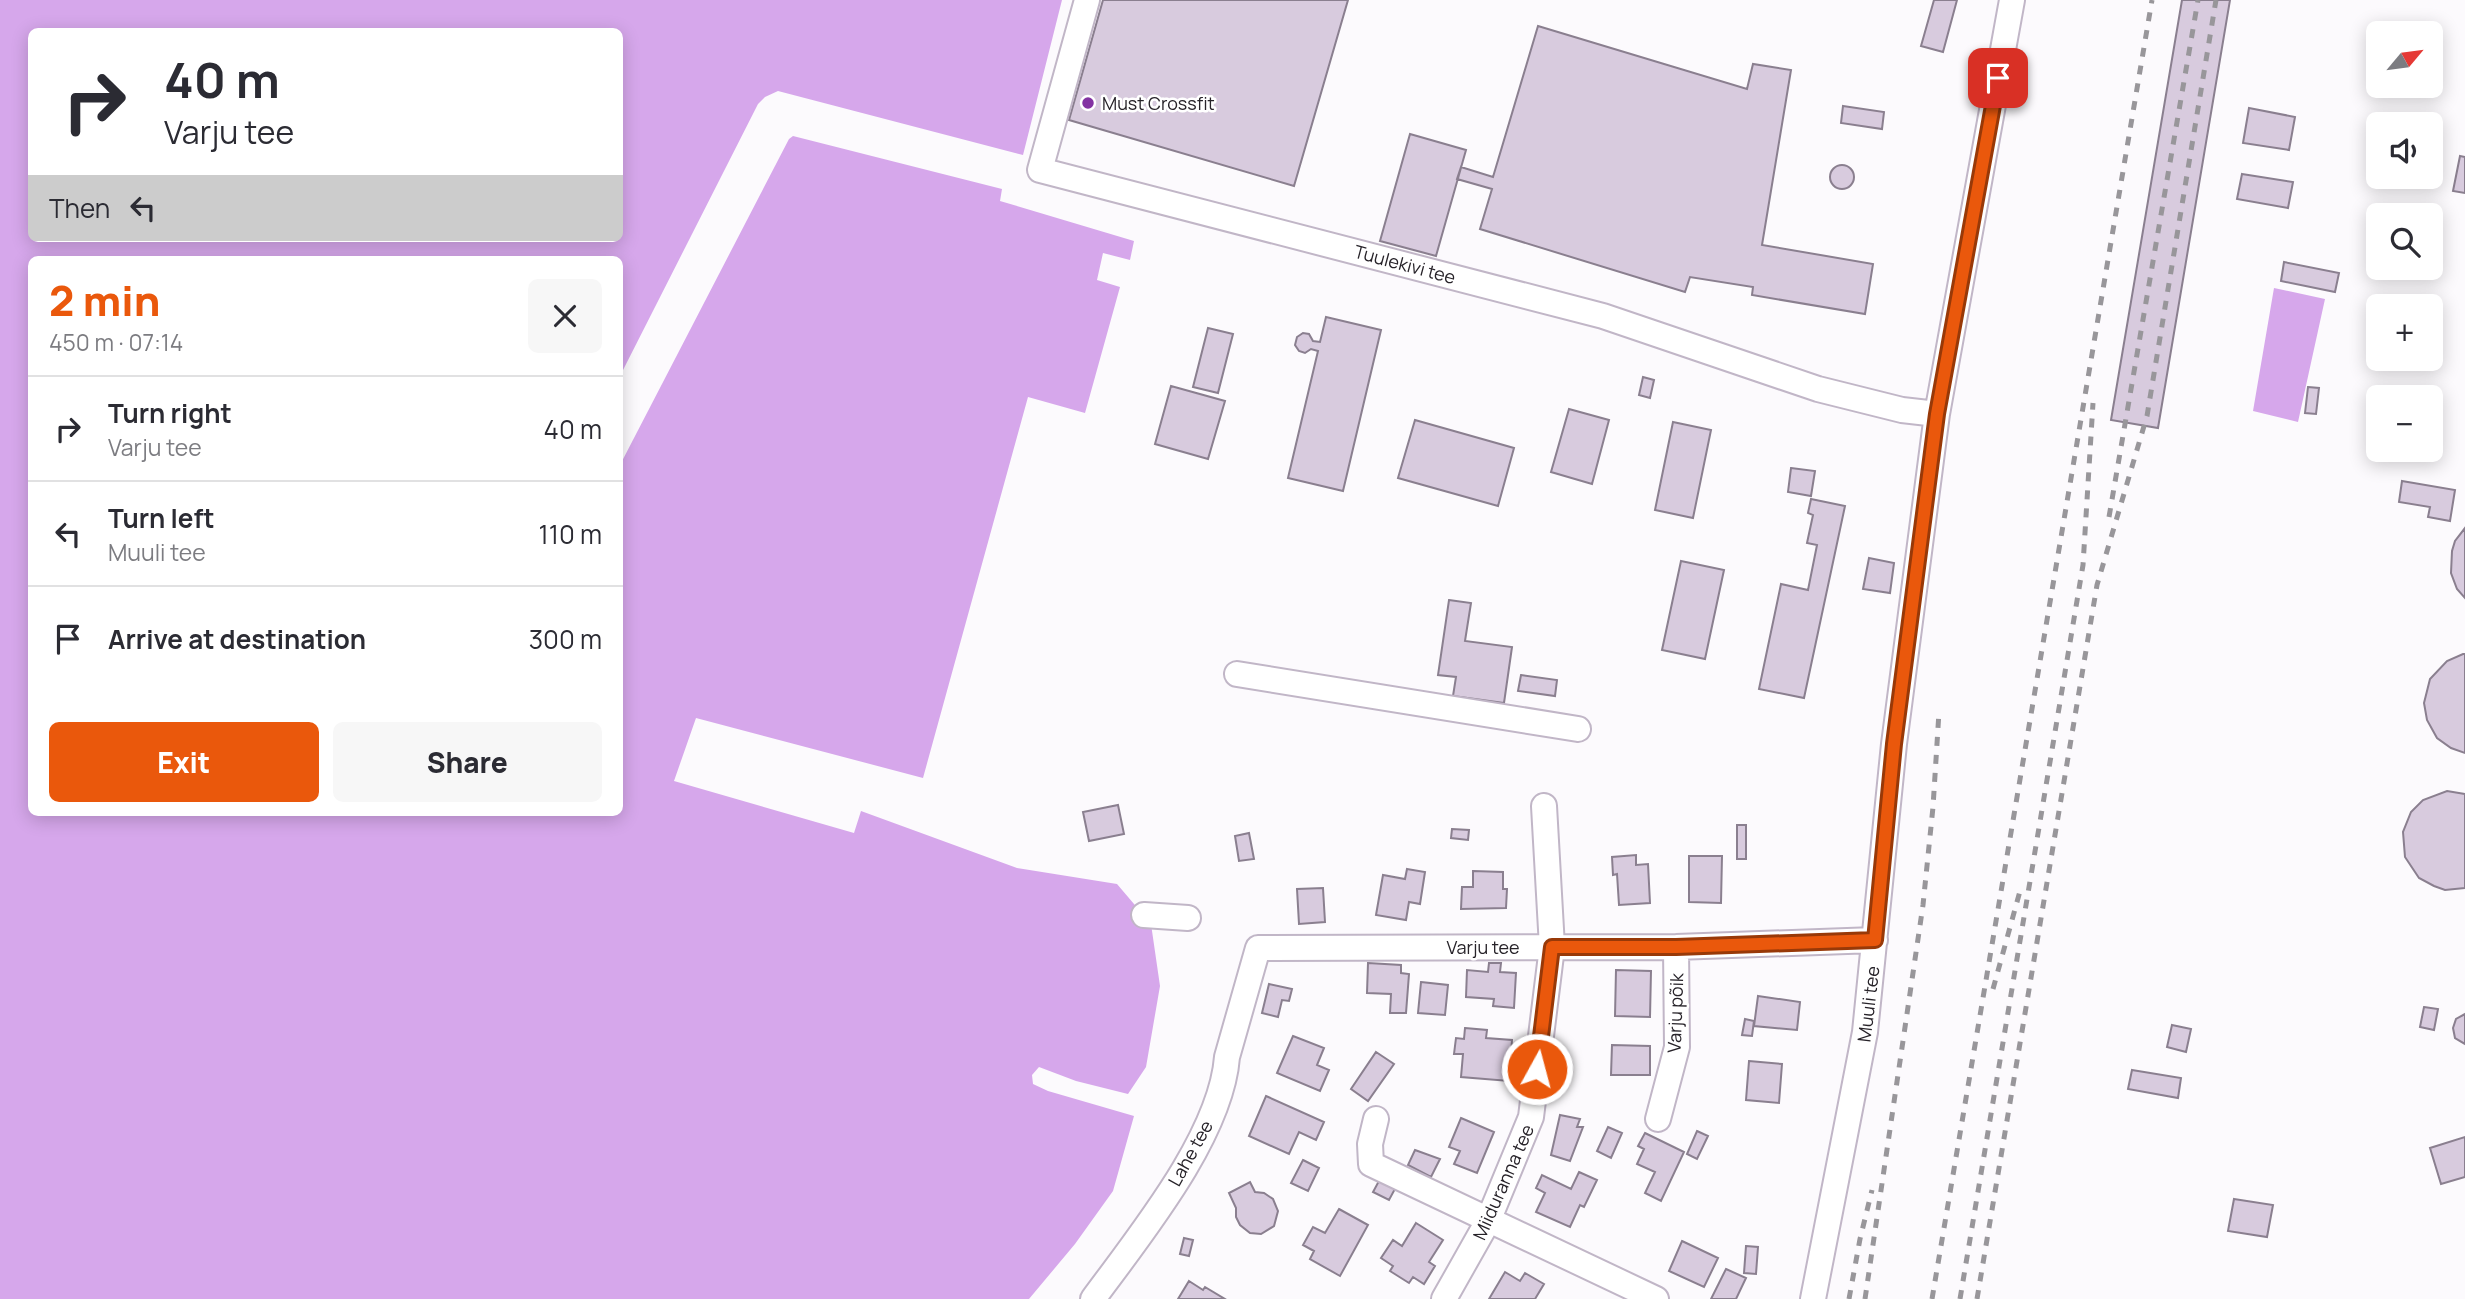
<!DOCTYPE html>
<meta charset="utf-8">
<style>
:root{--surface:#fff;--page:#f7f7f7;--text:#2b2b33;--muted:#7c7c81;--line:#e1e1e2;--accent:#ea580c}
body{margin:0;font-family:Manrope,sans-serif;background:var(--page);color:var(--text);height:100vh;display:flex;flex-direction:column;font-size:26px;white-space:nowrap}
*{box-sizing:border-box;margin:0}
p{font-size:23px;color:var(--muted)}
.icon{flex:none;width:38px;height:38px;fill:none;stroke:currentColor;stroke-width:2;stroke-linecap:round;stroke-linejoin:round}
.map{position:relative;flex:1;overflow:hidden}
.panel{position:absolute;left:28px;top:256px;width:595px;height:560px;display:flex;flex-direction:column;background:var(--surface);border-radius:10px;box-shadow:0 4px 18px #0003}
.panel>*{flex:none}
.banner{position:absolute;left:28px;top:28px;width:595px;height:214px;border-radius:10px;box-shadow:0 4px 18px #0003;background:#fff;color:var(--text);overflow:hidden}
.needle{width:46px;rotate:61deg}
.fabs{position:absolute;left:2366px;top:21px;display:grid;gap:14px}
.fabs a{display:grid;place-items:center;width:77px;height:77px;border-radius:10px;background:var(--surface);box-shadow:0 4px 18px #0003;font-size:35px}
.pin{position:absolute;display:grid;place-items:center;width:60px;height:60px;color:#fff;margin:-30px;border-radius:14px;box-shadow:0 4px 10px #0006}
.me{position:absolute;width:77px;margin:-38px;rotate:7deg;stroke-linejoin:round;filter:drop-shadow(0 0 5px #0008)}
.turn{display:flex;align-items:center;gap:24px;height:147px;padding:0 21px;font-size:32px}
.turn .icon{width:91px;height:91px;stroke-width:2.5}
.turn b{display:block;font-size:49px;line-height:60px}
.then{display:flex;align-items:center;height:66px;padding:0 21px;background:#0003;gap:14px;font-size:26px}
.round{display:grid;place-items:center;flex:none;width:74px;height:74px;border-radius:10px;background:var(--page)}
.headline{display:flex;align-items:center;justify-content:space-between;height:119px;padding:0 21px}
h1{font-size:42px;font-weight:800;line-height:52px;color:var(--accent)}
.action{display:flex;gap:14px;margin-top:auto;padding:14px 21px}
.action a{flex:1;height:80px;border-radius:10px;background:var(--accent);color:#fff;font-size:28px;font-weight:800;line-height:80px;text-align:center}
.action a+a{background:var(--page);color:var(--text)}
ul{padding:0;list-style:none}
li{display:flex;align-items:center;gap:21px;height:105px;padding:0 21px;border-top:2px solid var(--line)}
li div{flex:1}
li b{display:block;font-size:26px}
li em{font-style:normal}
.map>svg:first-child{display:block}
.water{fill:#d6a7eb;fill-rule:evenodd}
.building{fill:#d8cbde;stroke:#8a7f8f;stroke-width:2}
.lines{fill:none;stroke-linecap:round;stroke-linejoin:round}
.minor-casing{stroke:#c1b6c7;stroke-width:28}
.minor{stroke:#fff;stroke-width:24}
.rail{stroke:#98969a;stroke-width:5;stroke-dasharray:9 9;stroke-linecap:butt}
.route-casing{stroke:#983908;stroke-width:18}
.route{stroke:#ea580c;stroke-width:12}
.poi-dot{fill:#8332a2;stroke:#fff;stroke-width:2.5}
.labels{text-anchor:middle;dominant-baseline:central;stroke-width:5;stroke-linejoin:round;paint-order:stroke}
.poi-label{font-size:18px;fill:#272329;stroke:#fff;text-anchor:start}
.street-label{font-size:18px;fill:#272329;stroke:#fff}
</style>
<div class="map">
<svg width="2465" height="1299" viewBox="0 0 2465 1299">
<rect width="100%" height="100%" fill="#fcfafd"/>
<path class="water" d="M 0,0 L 1062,0 L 1023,155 L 778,91 L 765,97 L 758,104 L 620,376 L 620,259 L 32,259 L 32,812 L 620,812 L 620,465 L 789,139 L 793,136 L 1002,189 L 1000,201 L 1134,241 L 1130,260 L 1103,253 L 1097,280 L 1120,287 L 1085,413 L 1028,397 L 923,778 L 696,718 L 674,781 L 854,833 L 861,811 L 1017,868 L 1117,884 L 1151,924 L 1160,986 L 1146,1067 L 1128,1094 L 1076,1081 L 1039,1067 L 1032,1075 L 1033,1084 L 1048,1091 L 1134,1116 L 1113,1191 L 1075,1244 L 1029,1299 L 0,1299 ZM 32,32 L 620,32 L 620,238 L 32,238 Z
M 2274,288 L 2325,299 L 2298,422 L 2253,411 Z"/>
<path class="building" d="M 1103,0 L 1348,0 L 1294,186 L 1069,120 Z
M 1934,0 L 1957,0 L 1943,52 L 1921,46 Z
M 2182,0 L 2230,0 L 2158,428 L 2111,420 Z
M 1538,26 L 1747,89 L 1753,64 L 1791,70 L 1762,245 L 1873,264 L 1865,314 L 1752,295 L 1753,287 L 1690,277 L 1685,292 L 1480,229 L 1492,189 L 1457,179 L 1461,167 L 1493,177 Z
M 1843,106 L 1884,112 L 1882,129 L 1841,123 Z
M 2249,108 L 2295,117 L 2289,150 L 2243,143 Z
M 1410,134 L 1466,150 L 1436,256 L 1380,241 Z
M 2460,156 L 2465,157 L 2465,193 L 2453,191 Z
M1830 177a12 12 0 1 1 24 0a12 12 0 1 1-24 0Z
M 2242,174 L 2293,182 L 2288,208 L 2237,199 Z
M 2284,262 L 2339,273 L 2335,292 L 2281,281 Z
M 1326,317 L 1381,330 L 1343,491 L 1288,478 L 1318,351 L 1311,349 L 1305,353 L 1299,351 L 1295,345 L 1297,337 L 1303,333 L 1309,334 L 1313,341 L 1320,342 Z
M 1208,328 L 1233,334 L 1218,393 L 1193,387 Z
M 1643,377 L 1654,380 L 1650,398 L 1639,395 Z
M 1171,386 L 1225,401 L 1208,459 L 1155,444 Z
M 2308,387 L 2319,388 L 2316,414 L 2305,413 Z
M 1569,409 L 1609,420 L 1592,484 L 1551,472 Z
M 1415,420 L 1514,448 L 1498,506 L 1398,478 Z
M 1673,422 L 1711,430 L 1693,518 L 1655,510 Z
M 1791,468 L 1815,471 L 1811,496 L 1788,492 Z
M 2402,481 L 2455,490 L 2450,521 L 2428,517 L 2430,507 L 2399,502 Z
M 1811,499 L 1845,506 L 1804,698 L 1759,689 L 1781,584 L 1808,590 L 1817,545 L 1807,543 L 1813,515 L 1808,513 Z
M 2465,528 L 2465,598 L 2457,589 L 2451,573 L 2452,551 L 2455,541 Z
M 1869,558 L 1894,563 L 1890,593 L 1863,589 Z
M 1681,561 L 1724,570 L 1705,659 L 1662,650 Z
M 1449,600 L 1471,603 L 1465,641 L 1512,647 L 1504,703 L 1453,696 L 1456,677 L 1438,675 Z
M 2463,654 L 2465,654 L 2465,753 L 2451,748 L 2437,738 L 2427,720 L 2424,703 L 2430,679 L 2447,661 Z
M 1521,675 L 1557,680 L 1555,696 L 1518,691 Z
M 2447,791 L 2465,794 L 2465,888 L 2445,890 L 2434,886 L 2419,878 L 2405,857 L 2403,832 L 2411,812 L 2423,800 Z
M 1118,805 L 1124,834 L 1089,841 L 1083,812 Z
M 1737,825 L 1746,825 L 1746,859 L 1737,859 Z
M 1452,829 L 1469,830 L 1468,840 L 1451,838 Z
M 1249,833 L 1254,859 L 1239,861 L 1235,836 Z
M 1636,855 L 1636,865 L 1648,864 L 1650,903 L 1619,905 L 1617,874 L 1613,875 L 1612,857 Z
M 1689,856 L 1722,856 L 1721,903 L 1689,902 Z
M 1407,869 L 1425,872 L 1420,904 L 1409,902 L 1406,920 L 1376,915 L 1383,875 L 1405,879 Z
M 1473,871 L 1503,872 L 1503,889 L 1507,889 L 1506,908 L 1461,909 L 1462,887 L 1473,887 Z
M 1323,888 L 1325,922 L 1299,924 L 1297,889 Z
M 1368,963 L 1401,965 L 1401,973 L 1409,974 L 1406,1013 L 1390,1013 L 1391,994 L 1367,993 Z
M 1489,963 L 1501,963 L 1500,972 L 1516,973 L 1514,1008 L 1493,1006 L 1494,999 L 1466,997 L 1467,970 L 1488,972 Z
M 1616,970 L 1651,971 L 1650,1017 L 1615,1016 Z
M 1421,982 L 1448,985 L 1445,1015 L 1418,1013 Z
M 1269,984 L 1292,989 L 1289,1001 L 1282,1000 L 1278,1017 L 1262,1013 Z
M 1758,996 L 1800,1002 L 1797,1030 L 1754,1026 Z
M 2424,1007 L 2438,1009 L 2434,1030 L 2420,1027 Z
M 2465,1014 L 2465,1044 L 2455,1038 L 2453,1028 L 2456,1019 Z
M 1745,1019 L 1754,1021 L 1752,1036 L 1742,1035 Z
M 2172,1025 L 2191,1029 L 2186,1052 L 2167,1047 Z
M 1465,1028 L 1487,1030 L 1486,1038 L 1512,1040 L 1509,1081 L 1461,1077 L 1463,1054 L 1454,1054 L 1456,1038 L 1464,1039 Z
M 1293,1036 L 1324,1048 L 1317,1065 L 1329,1070 L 1320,1091 L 1277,1073 Z
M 1612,1045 L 1650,1046 L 1650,1075 L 1611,1075 Z
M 1376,1052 L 1394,1064 L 1368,1101 L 1351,1089 Z
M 1749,1061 L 1782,1064 L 1779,1103 L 1746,1100 Z
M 2132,1070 L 2181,1078 L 2178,1098 L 2128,1089 Z
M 1266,1096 L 1324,1122 L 1316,1140 L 1299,1132 L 1289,1154 L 1249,1136 Z
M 1560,1115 L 1580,1119 L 1577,1127 L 1583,1127 L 1570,1161 L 1551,1155 Z
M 1461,1118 L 1494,1132 L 1477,1173 L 1454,1164 L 1460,1151 L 1449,1147 Z
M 1608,1127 L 1622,1133 L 1611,1158 L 1597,1151 Z
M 1697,1131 L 1708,1136 L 1697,1159 L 1687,1154 Z
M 1645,1133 L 1684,1152 L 1661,1201 L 1645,1193 L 1655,1172 L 1637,1164 L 1644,1149 L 1638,1146 Z
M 2465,1137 L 2465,1177 L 2441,1184 L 2430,1148 Z
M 1415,1150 L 1440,1159 L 1431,1177 L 1408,1165 Z
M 1303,1160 L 1319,1168 L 1308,1191 L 1291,1183 Z
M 1579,1172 L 1597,1180 L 1584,1207 L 1580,1205 L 1570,1227 L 1536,1212 L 1545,1193 L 1536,1188 L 1542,1175 L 1571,1189 Z
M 1380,1179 L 1396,1187 L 1389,1200 L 1373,1192 Z
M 1250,1182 L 1255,1192 L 1264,1193 L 1273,1199 L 1278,1211 L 1274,1226 L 1261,1234 L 1250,1233 L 1240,1225 L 1236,1217 L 1236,1208 L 1229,1193 Z
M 2234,1199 L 2273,1205 L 2267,1237 L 2228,1231 Z
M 1339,1209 L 1368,1225 L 1340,1276 L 1310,1259 L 1314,1251 L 1303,1245 L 1313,1227 L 1325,1233 Z
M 1416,1223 L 1443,1240 L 1429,1262 L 1435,1266 L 1424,1284 L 1413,1277 L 1409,1283 L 1390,1271 L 1393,1266 L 1381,1258 L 1393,1240 L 1402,1246 Z
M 1184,1238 L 1193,1240 L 1189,1256 L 1180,1254 Z
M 1682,1241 L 1718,1258 L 1704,1287 L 1669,1271 Z
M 1746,1246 L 1758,1247 L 1756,1274 L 1744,1273 Z
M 1726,1269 L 1746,1278 L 1736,1299 L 1711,1299 Z
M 1505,1272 L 1520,1281 L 1525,1273 L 1544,1284 L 1535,1299 L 1489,1299 Z
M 1189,1281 L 1203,1290 L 1205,1287 L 1225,1299 L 1178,1299 Z"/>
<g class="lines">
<g class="minor-casing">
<path id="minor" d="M 1087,0 L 1040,170 L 1603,316 L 1818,389 L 1902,410 L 1937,414
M 1237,674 L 1578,729
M 1144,915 L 1188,918
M 1376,1119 L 1370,1144 L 1371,1164 L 1656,1299
M 1658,1119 L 1677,1047 L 1676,947
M 1093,1299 C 1140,1235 1221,1136 1227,1057 L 1258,948 L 1676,947 L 1875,940
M 1444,1299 L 1488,1221 L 1531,1117 L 1552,947 L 1544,806
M 1813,1299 L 1865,1032 L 1894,744 L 1937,414 L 2012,0"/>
</g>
<use href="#minor" class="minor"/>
<path class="rail" d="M 2109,517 L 2198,0
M 1993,989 L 2020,891
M 1849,1299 L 1860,1239 L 1872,1190
M 1865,1299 L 1923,905 L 1933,807 L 1939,712
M 1932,1299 L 2152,0
M 1960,1299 L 2083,565 L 2093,403
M 1977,1299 L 2097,585 L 2147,416 L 2216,0"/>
</g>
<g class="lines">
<g class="route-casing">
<path id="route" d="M 1537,1069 L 1552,947 L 1676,947 L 1875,940 L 1894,744 L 1937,414 L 1998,78"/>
</g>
<use href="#route" class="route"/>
</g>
<circle class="poi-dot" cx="1088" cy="103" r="7"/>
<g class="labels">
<g class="poi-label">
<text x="1102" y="103">Must Crossfit</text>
</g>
<g class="street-label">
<text transform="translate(1405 264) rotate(15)">Tuulekivi tee</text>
<text x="1483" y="947">Varju tee</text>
<text transform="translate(1868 1004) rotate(-83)">Muuli tee</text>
<text transform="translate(1675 1013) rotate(-88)">Varju põik</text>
<text transform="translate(1190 1153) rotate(-61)">Lahe tee</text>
<text transform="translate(1503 1182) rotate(-66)">Miiduranna tee</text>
</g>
</g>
</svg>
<div class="fabs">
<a><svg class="needle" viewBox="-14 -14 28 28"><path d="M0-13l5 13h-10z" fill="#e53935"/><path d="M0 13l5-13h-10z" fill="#7c7c81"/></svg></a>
<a><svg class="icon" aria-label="sound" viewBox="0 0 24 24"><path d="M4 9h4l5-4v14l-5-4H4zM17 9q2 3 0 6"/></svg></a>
<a><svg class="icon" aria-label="search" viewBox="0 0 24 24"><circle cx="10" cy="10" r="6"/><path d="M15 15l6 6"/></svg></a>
<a>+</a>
<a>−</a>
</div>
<div class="pin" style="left:1998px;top:78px;background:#d93025"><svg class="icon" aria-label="arrive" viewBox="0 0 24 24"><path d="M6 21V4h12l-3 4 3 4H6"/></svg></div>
<svg class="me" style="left:1537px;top:1069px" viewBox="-20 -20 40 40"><circle r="17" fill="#ea580c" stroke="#fff" stroke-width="3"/><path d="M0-11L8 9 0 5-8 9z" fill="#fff"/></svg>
<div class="banner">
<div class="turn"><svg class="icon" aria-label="right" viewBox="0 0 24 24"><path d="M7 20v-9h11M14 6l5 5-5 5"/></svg><div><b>40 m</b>Varju tee</div></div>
<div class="then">Then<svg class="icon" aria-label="left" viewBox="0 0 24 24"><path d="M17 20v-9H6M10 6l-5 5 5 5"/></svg></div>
</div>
<section class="panel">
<div class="headline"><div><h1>2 min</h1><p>450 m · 07:14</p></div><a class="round"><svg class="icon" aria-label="close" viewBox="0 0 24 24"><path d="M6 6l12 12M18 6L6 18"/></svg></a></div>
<ul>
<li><svg class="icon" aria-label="right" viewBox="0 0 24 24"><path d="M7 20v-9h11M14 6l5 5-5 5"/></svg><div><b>Turn right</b><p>Varju tee</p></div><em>40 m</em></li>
<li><svg class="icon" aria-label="left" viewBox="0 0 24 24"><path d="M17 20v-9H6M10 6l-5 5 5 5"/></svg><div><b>Turn left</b><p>Muuli tee</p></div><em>110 m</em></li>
<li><svg class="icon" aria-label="arrive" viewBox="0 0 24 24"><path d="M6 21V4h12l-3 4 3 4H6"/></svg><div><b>Arrive at destination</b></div><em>300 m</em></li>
</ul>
<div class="action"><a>Exit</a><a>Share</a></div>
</section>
</div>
